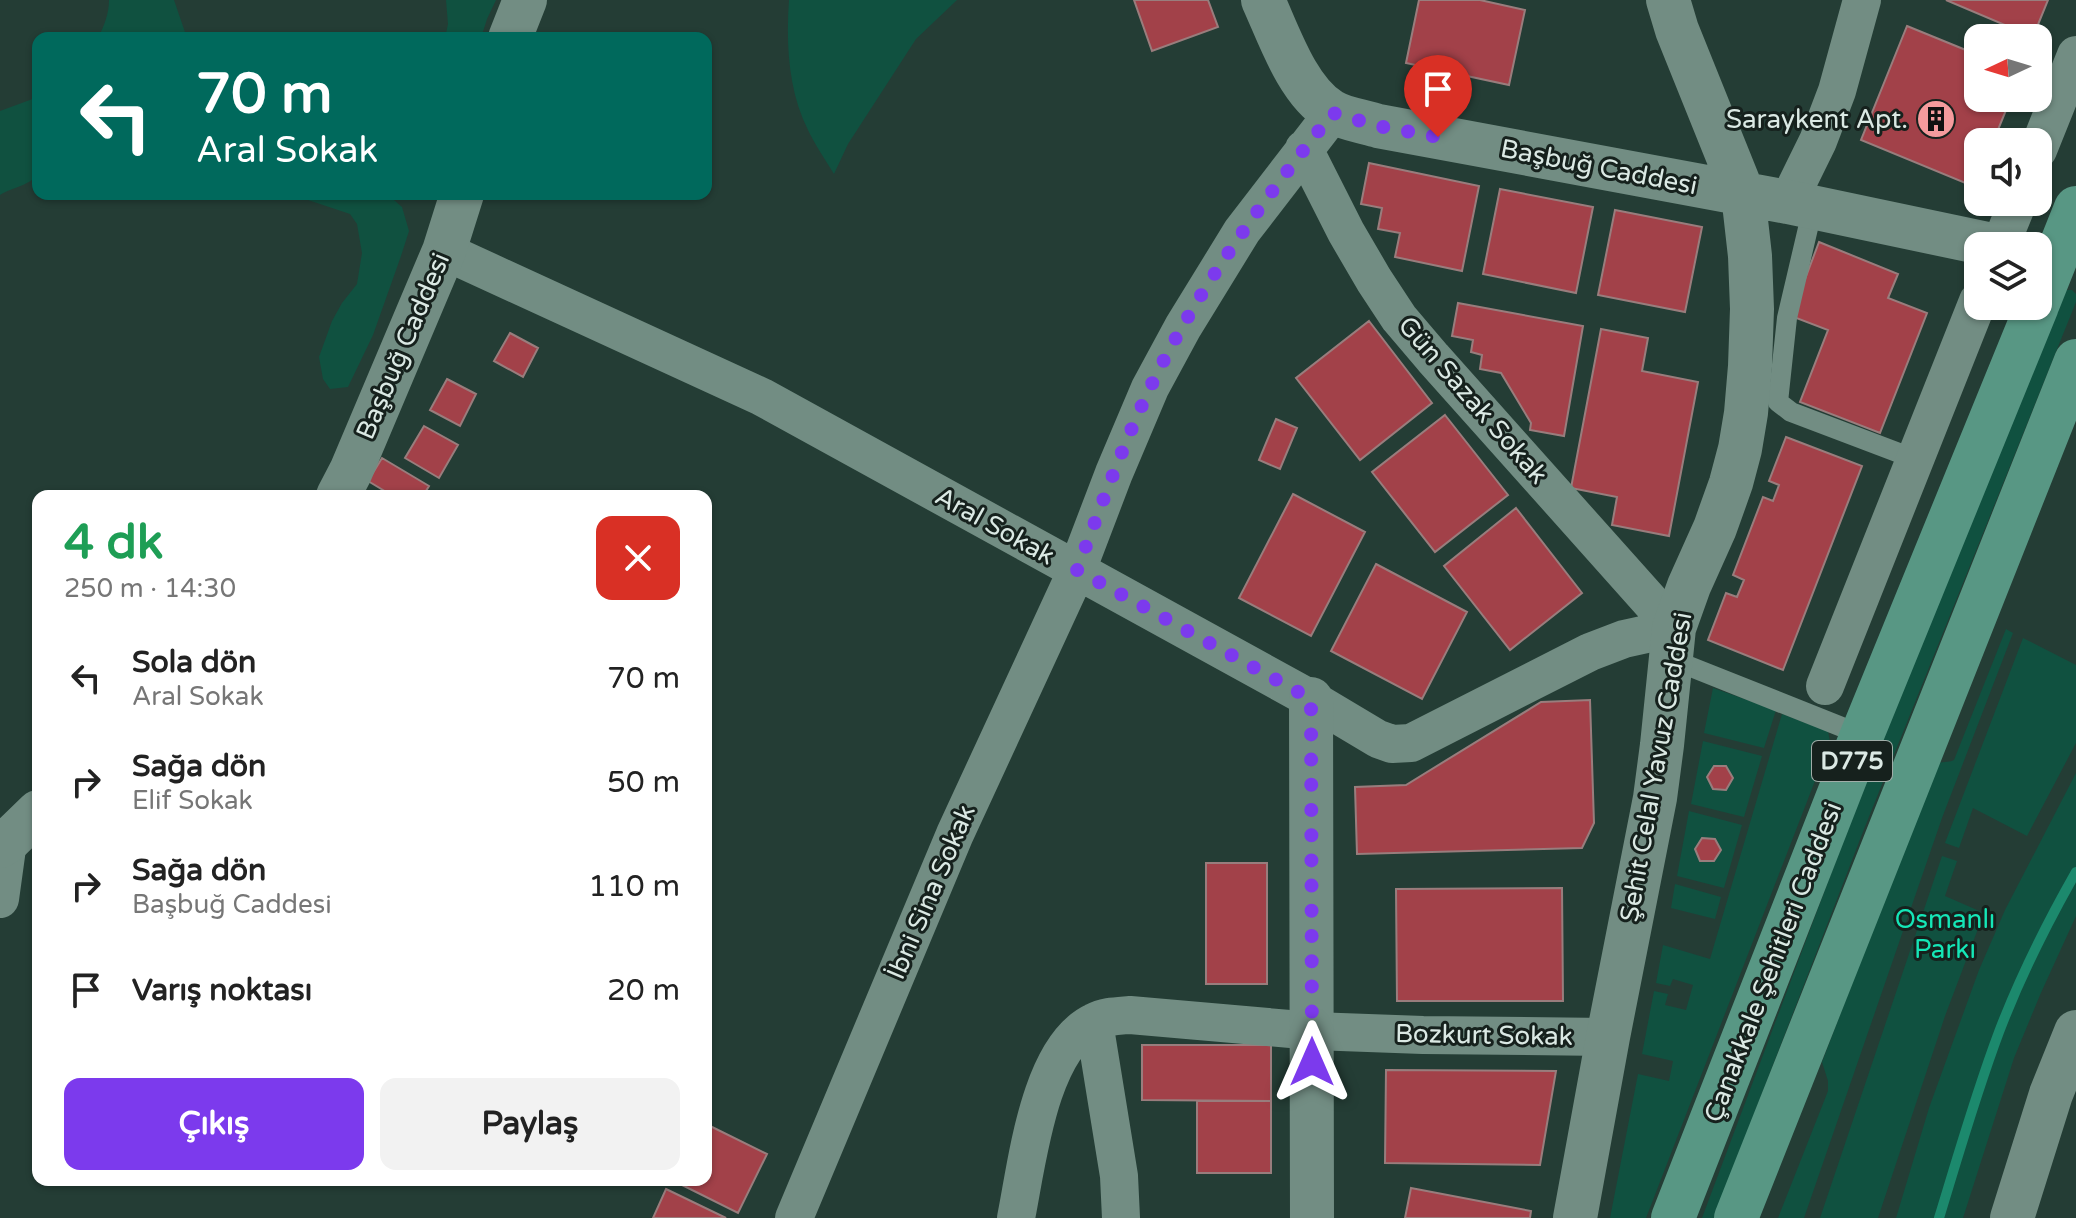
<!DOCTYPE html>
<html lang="tr">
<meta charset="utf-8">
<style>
:root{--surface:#fff;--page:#f2f2f2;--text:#222;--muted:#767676;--accent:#7c3aed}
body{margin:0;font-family:"Varela Round",sans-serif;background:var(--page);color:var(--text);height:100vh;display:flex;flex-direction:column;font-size:30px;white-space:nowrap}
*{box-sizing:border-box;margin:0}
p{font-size:26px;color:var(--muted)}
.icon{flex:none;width:44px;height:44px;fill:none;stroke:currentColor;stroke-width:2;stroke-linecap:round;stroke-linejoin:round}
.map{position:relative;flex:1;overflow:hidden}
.details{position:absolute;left:32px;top:490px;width:680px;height:696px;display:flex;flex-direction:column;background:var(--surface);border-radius:16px;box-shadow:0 2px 6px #0004}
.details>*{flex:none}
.banner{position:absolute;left:32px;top:32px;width:680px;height:168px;border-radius:16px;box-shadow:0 2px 6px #0004;background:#00695c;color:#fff;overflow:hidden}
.needle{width:52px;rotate:266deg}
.tools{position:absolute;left:1964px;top:24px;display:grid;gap:16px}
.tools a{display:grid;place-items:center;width:88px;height:88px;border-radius:16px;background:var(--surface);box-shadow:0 2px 6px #0004;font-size:40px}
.pin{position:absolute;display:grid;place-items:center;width:68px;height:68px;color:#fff;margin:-82px -34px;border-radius:50% 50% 50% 0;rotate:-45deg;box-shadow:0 0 8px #0007}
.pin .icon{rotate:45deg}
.me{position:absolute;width:88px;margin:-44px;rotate:0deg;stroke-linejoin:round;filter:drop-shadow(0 0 6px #0008)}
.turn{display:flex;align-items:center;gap:28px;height:168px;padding:0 32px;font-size:36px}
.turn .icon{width:104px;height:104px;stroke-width:2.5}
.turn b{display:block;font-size:56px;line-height:68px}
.round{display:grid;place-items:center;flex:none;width:84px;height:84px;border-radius:16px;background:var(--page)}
.headline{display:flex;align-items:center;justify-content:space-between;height:136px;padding:0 32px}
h1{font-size:48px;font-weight:700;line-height:60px;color:#1e9e55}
.action{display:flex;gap:16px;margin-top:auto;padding:16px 32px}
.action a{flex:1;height:92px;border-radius:16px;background:var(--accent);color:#fff;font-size:32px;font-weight:700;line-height:92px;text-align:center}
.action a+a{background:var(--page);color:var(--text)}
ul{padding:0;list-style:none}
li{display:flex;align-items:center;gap:24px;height:104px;padding:0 32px}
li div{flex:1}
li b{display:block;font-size:30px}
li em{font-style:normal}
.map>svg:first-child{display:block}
.green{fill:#105140}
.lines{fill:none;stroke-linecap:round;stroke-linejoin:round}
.stream{stroke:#1c896d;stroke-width:10}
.building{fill:#a24149;stroke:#997d7d;stroke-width:2}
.service{stroke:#728d83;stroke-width:20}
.minor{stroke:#728d83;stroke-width:38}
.tertiary{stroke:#728d83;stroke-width:44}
.primary{stroke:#589784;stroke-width:44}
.route{stroke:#7c3aed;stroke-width:14;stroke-dasharray:0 25.2}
.labels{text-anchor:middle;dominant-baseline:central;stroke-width:6;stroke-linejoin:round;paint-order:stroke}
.shield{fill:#16211d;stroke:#a0ada8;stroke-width:2}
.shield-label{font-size:24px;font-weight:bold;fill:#dbe9e4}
.poi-label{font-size:26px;fill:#dbe9e4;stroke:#16211d;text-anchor:end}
.street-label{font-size:26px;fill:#dbe9e4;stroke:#16211d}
.park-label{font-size:26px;fill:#15e6b7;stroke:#16211d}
</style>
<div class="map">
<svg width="2076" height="1218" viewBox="0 0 2076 1218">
<rect width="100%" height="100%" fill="#243d35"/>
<path class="green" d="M 109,0 L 174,0 L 187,38 L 150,38 L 147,34 L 143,38 L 98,38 C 104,26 109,14 109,0 Z
M 446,0 L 496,0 L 487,19 L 481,38 L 445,38 L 448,24 Z
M 789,0 L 957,0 L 916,39 L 848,144 L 834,174 C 825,159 815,145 808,130 C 788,90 786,43 789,0 Z
M 38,97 L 38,174 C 29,186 13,187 0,195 L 0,111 Z
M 290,194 L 387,194 L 402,207 L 409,231 L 401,256 L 373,335 L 348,387 L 330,389 L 323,379 L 319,357 L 332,321 L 342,303 L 357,284 L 362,253 L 357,224 L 350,214 Z
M 2067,290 L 2072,290 L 2076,294 L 2076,302 L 1864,829 L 1714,1218 L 1702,1218 L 1847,831 L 2060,292 Z
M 2006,629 L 2013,633 L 1942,818 L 1804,1218 L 1778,1218 L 1828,1091 L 1828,1081 L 1822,1062 L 1936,764 C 1942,761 1948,763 1954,760 Z
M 2023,638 L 2076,665 L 2076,743 L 2027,836 L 1973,808 L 1959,848 L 1945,843 Z
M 1713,688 L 1776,710 L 1764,748 L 1704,733 Z
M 1782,714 L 1828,731 L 1830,742 L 1646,1218 L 1610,1218 L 1638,1074 L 1669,1081 L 1673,1061 L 1642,1054 L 1654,991 L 1668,994 L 1665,1005 L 1686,1010 L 1693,985 L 1673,979 L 1670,986 L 1656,983 L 1663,945 L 1710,959 Z
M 1703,741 L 1762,756 L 1744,817 L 1691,804 Z
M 2076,773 L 2076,916 L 2040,995 L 2014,1058 L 1963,1218 L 1896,1218 L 1929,1108 L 1979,970 L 2005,910 Z
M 1689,811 L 1742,825 L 1724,888 L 1677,876 Z
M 1942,856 L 1957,861 L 1945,896 L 1984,913 L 1945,1016 L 1878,1218 L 1820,1218 Z
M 1675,884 L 1721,897 L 1715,919 L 1671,908 Z"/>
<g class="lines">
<path class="stream" d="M 1939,1218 C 1958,1156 1976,1093 1999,1032 C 2020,977 2047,923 2076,872"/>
</g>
<path class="building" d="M 1134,0 L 1208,0 L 1218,27 L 1152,51 Z
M 1419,0 L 1480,0 L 1525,10 L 1509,85 L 1406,63 Z
M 1946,0 L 2048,0 L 2033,37 Z
M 1907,26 L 1978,55 L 1978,98 L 2011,98 L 1993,142 L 1978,142 L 1978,179 L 1975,187 L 1861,140 Z
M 1369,163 L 1479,186 L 1462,271 L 1395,257 L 1400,233 L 1378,229 L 1382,208 L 1361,204 Z
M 1500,189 L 1593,207 L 1576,293 L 1483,274 Z
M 1615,210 L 1702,227 L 1685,312 L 1598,295 Z
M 1819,242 L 1898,274 L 1888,298 L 1927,313 L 1880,433 L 1800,402 L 1828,330 L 1791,316 Z
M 1458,303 L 1583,326 L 1564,436 L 1530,430 L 1531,423 L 1501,373 L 1480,369 L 1482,355 L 1471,352 L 1473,340 L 1452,336 Z
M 1369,321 L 1432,403 L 1360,460 L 1296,378 Z
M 1601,329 L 1648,338 L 1642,371 L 1698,382 L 1669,536 L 1612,525 L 1617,497 L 1571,488 Z
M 510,333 L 538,348 L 523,377 L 494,361 Z
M 447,379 L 476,394 L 460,426 L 430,410 Z
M 1445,415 L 1508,495 L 1435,552 L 1372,472 Z
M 1276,419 L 1297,428 L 1280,469 L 1259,460 Z
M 424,426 L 458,445 L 439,478 L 405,458 Z
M 1786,437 L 1862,466 L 1783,670 L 1708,640 L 1726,593 L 1737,597 L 1744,580 L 1733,575 L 1763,497 L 1773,501 L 1779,485 L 1769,481 Z
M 382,458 L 429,486 L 423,496 L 393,496 L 368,481 Z
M 1293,494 L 1365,532 L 1311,636 L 1239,598 Z
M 1516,508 L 1582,593 L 1510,650 L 1444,566 Z
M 1376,564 L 1467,612 L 1422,699 L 1331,651 Z
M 1590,700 L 1594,823 L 1582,848 L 1357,854 L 1355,787 L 1406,785 L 1541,702 Z
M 1714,766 L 1726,766 L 1733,778 L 1726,790 L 1713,789 L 1707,777 Z
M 1702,838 L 1715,839 L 1721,850 L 1714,861 L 1700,861 L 1695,849 Z
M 1206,863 L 1267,863 L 1267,984 L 1206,984 Z
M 1562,888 L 1563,1001 L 1397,1001 L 1396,889 Z
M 1142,1045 L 1271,1045 L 1271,1101 L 1142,1100 Z
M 1386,1070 L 1556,1071 L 1540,1165 L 1385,1163 Z
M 1197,1101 L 1271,1101 L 1271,1173 L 1197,1173 Z
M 706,1124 L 767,1154 L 738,1213 L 672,1180 L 706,1180 Z
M 1411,1188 L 1531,1211 L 1530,1218 L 1405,1218 Z
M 666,1189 L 726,1218 L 653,1218 Z"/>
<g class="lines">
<path class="service" d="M 1813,207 L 1787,318 L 1778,402 L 1791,412 L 1915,459
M 1671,659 L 1862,735"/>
<path class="minor" d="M 1304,149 L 1346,232 L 1374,280 L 1399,318 L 1433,358 L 1674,628
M 2038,150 L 2076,55
M 1788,202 L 1818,141 L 1837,91 L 1862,0
M 2000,246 L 2018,202
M 444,251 L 762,397 L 1311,699 L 1378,739 L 1392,744 L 1411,743 L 1590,652 L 1624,639 L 1674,628
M 1825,686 L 1978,301
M 0,899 L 8,841
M 1094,1022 L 1119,1176 L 1121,1218
M 794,1218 L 955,834 L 1077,570 L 1114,473 L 1150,388 L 1183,327 L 1242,231 L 1333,113
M 1016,1218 C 1027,1164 1039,1048 1094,1022 C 1105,1016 1118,1016 1130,1015 L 1313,1031 L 1423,1035 L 1608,1037"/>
<path class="tertiary" d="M 1263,0 C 1279,35 1297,90 1331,111 C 1344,119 1363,121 1378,126 L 1788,202 L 1997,246
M 510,38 L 525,0
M 338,496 L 351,471 L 444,251 L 462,194
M 1311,699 L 1312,1218
M 0,846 L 8,841 L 38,812
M 1575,1218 L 1608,1037 L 1655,798 L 1662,745 L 1674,628 L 1689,586 L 1715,528 L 1731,483 L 1740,449 L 1746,413 L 1750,366 L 1752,309 L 1750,256 L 1743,194 L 1677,30 L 1668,0
M 2012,1218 L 2051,1094 L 2076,1032"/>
<path class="primary" d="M 2038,303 L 2076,208
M 1673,1218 L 1862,735 L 2037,306
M 1736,1218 L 2076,361"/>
</g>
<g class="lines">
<path class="route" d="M 1312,1062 L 1311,699 L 1077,570 C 1100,509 1122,447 1150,388 C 1198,288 1264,199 1333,113 L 1378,126 L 1438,137"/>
</g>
<defs>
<g id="building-disc" transform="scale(2)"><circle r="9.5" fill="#f59b9d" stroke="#16211d"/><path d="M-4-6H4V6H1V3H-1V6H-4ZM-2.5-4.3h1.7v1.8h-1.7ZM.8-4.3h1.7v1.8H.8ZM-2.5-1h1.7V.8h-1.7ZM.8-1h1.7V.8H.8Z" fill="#111"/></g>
</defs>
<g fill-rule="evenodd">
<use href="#building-disc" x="1936" y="119"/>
</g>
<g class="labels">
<rect class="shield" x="1812" y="741" width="80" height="40" rx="6"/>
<g class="shield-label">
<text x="1852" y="761">D775</text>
</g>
<g class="poi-label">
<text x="1908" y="119">Saraykent Apt.</text>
</g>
<g class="street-label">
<text transform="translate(1599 167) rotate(11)">Başbuğ Caddesi</text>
<text transform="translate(403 346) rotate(-67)">Başbuğ Caddesi</text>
<text transform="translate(1473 400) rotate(49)">Gün Sazak Sokak</text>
<text transform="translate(995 526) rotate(29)">Aral Sokak</text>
<text transform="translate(1656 767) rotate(-80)">Şehit Celal Yavuz Caddesi</text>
<text transform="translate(931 892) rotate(-67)">İbni Sina Sokak</text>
<text transform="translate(1773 962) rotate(-69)">Çanakkale Şehitleri Caddesi</text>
<text transform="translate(1484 1035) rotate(1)">Bozkurt Sokak</text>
</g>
<g class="park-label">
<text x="1945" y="919">Osmanlı<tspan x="1945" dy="30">Parkı</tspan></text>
</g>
</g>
</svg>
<div class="tools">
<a><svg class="needle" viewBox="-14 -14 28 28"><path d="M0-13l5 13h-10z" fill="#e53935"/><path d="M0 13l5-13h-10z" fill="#767676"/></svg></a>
<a><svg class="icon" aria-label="sound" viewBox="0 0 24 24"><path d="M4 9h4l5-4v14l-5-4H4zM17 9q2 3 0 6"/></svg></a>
<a><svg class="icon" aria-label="layers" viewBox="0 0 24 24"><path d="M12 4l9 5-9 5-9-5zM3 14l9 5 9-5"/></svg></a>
</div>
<div class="pin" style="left:1438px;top:137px;background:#d93025"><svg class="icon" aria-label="arrive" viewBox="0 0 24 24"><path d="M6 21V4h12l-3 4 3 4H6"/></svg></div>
<svg class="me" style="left:1312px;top:1062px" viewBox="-20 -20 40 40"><path d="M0-17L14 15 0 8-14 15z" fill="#7c3aed" stroke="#fff" stroke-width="4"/></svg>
<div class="banner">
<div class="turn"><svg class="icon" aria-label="left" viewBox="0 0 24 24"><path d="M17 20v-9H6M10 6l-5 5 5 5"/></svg><div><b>70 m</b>Aral Sokak</div></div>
</div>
<section class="details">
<div class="headline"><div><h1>4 dk</h1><p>250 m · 14:30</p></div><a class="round" style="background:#d93025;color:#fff"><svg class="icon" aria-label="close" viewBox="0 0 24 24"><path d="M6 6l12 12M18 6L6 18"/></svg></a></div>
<ul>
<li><svg class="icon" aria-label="left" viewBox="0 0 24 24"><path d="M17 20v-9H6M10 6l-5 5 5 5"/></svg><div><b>Sola dön</b><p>Aral Sokak</p></div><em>70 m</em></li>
<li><svg class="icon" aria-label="right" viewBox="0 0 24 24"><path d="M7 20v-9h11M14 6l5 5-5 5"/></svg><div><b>Sağa dön</b><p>Elif Sokak</p></div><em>50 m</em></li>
<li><svg class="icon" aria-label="right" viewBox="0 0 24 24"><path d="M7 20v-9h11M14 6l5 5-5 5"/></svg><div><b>Sağa dön</b><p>Başbuğ Caddesi</p></div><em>110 m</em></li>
<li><svg class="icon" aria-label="arrive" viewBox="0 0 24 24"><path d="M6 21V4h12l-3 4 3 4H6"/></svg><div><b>Varış noktası</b></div><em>20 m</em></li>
</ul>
<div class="action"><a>Çıkış</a><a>Paylaş</a></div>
</section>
</div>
